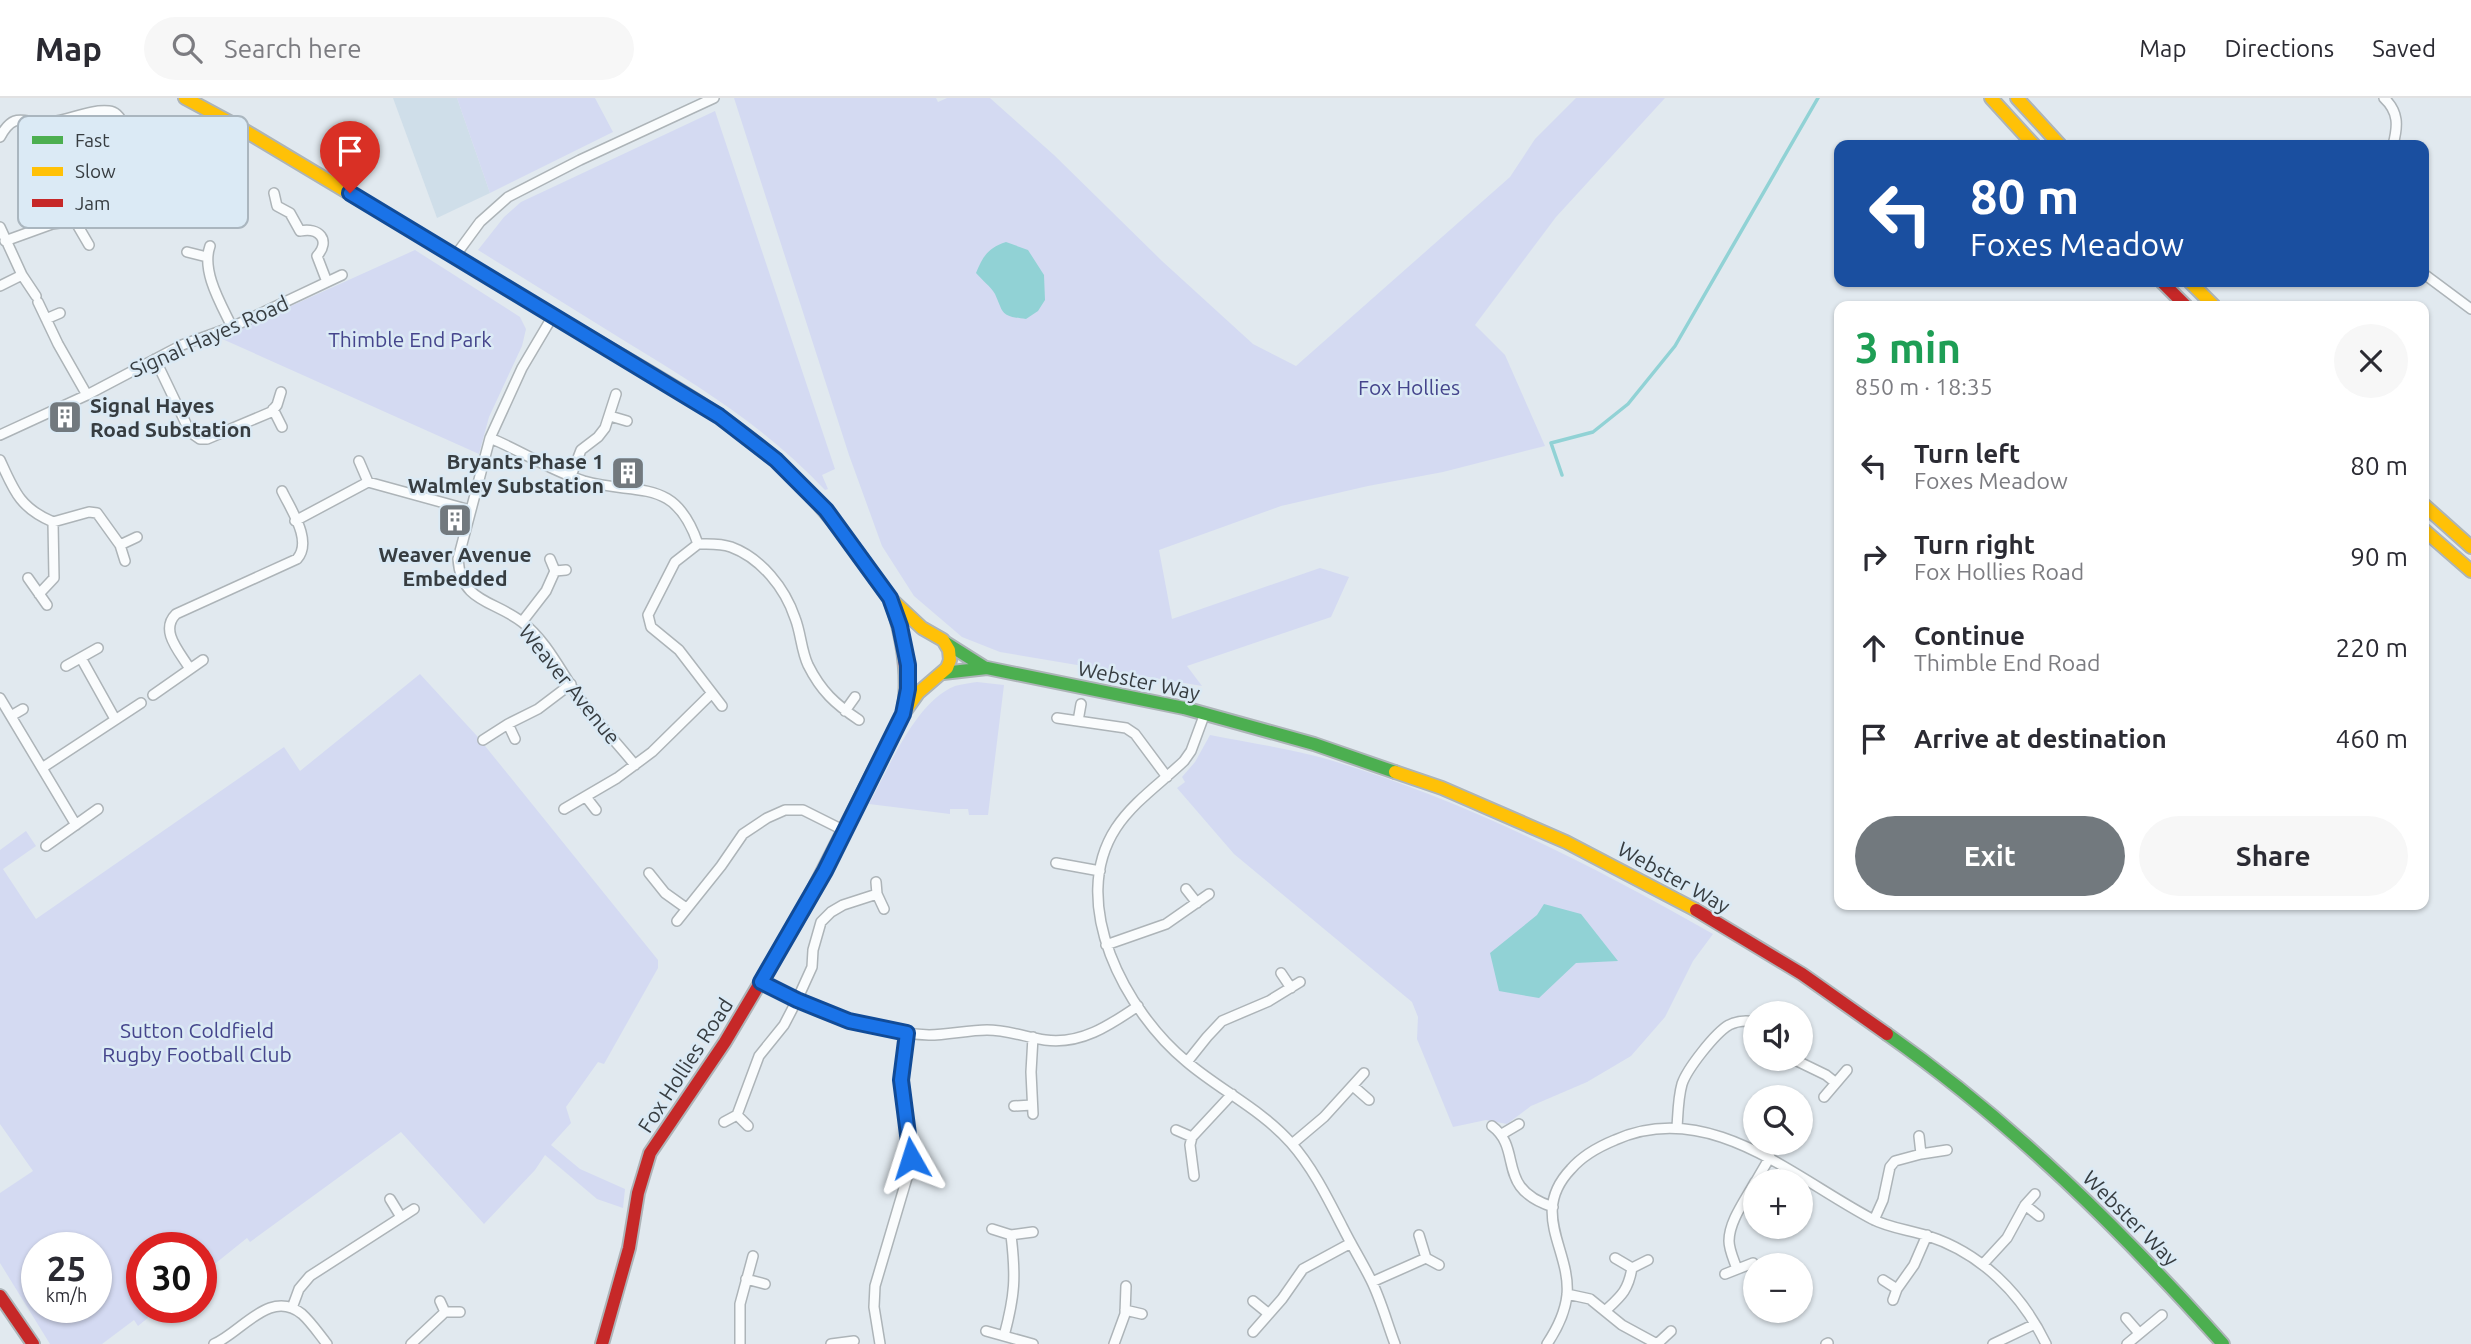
<!DOCTYPE html>
<meta charset="utf-8">
<style>
:root{--surface:#fff;--page:#f7f7f7;--text:#2b2b33;--muted:#7c7c81;--line:#e1e1e2;--accent:#72797e}
body{margin:0;font-family:Ubuntu,sans-serif;background:var(--page);color:var(--text);height:100vh;display:flex;flex-direction:column;font-size:26px;white-space:nowrap}
*{box-sizing:border-box;margin:0}
p{font-size:23px;color:var(--muted)}
.icon{flex:none;width:38px;height:38px;fill:none;stroke:currentColor;stroke-width:2;stroke-linecap:round;stroke-linejoin:round}
.map{position:relative;flex:1;overflow:hidden}
.side{position:absolute;left:1834px;top:203px;width:595px;height:609px;display:flex;flex-direction:column;background:var(--surface);border-radius:14px;box-shadow:0 2px 5px #0004}
.side>*{flex:none}
.guide{position:absolute;left:1834px;top:42px;width:595px;height:147px;border-radius:14px;box-shadow:0 2px 5px #0004;background:#1a4fa0;color:#fff;overflow:hidden}
.fabs{position:absolute;left:1743px;top:903px;display:grid;gap:14px}
.fabs a{display:grid;place-items:center;width:70px;height:70px;border-radius:50%;background:var(--surface);box-shadow:0 2px 5px #0004;font-size:35px}
.speed{position:absolute;left:21px;top:1134px;display:flex;gap:14px;font-size:35px;font-weight:700;text-align:center}
.speed>*{display:grid;place-content:center;width:91px;height:91px;border-radius:50%;background:var(--surface);box-shadow:0 2px 5px #0004;line-height:1}
.speed small{font-size:18px;font-weight:400}
.speed .limit{border:10px solid #d22;background:#fff;color:#111}
.pin{position:absolute;display:grid;place-items:center;width:60px;height:60px;color:#fff;margin:-72px -30px;border-radius:50% 50% 50% 0;rotate:-45deg;box-shadow:0 0 7px #0007}
.pin .icon{rotate:45deg}
.me{position:absolute;width:77px;margin:-38px;rotate:354deg;stroke-linejoin:round;filter:drop-shadow(0 0 5px #0008)}
.turn{display:flex;align-items:center;gap:24px;height:147px;padding:0 21px;font-size:32px}
.turn .icon{width:91px;height:91px;stroke-width:2.5}
.turn b{display:block;font-size:49px;line-height:60px}
.round{display:grid;place-items:center;flex:none;width:74px;height:74px;border-radius:37px;background:var(--page)}
.overview{display:flex;align-items:center;justify-content:space-between;height:119px;padding:0 21px}
h1{font-size:42px;font-weight:700;line-height:52px;color:#1e9e55}
.primary-button{display:flex;gap:14px;margin-top:auto;padding:14px 21px}
.primary-button a{flex:1;height:80px;border-radius:42px;background:var(--accent);color:#fff;font-size:28px;font-weight:700;line-height:80px;text-align:center}
.primary-button a+a{background:var(--page);color:var(--text)}
ul{padding:0;list-style:none}
li{display:flex;align-items:center;gap:21px;height:91px;padding:0 21px}
li div{flex:1}
li b{display:block;font-size:26px}
li em{font-style:normal}
header{display:flex;align-items:center;gap:42px;box-sizing:border-box;height:98px;padding:0 35px;background:var(--surface);border-bottom:2px solid var(--line)}
header strong{font-size:33px}
nav{display:flex;gap:38px;margin-inline-start:auto;font-size:24px}
.search{width:490px;height:63px;background:var(--page);display:flex;align-items:center;gap:18px;box-sizing:border-box;padding:0 24px;border-radius:38px;color:var(--muted);font-size:26px}
.map>svg:first-child{display:block}
.built{fill:#cfdee9}
.green{fill:#d4daf2;fill-rule:evenodd}
.water{fill:#91d2d5}
.lines{fill:none;stroke-linecap:round;stroke-linejoin:round}
.stream{stroke:#91d2d5;stroke-width:3.5}
.street-casing{stroke:#adb4b8;stroke-width:12}
.fast-casing{stroke:#adb4b8;stroke-width:16}
.slow-casing{stroke:#adb4b8;stroke-width:16}
.jam-casing{stroke:#adb4b8;stroke-width:16}
.street{stroke:#fafcfd;stroke-width:9}
.fast{stroke:#4caf50;stroke-width:12}
.slow{stroke:#ffc107;stroke-width:12}
.jam{stroke:#c62828;stroke-width:12}
.route-casing{stroke:#114b97;stroke-width:18}
.route{stroke:#1a73e8;stroke-width:12}
.labels{text-anchor:middle;dominant-baseline:central;stroke-width:5;stroke-linejoin:round;paint-order:stroke}
.street-label{font-size:21px;fill:#373d41;stroke:#dbeaf5}
.park-label{font-size:21px;fill:#45458c;stroke:#dbeaf5}
.poi-label{font-size:21px;font-weight:bold;fill:#373d41;stroke:#dbeaf5;text-anchor:start}
.key{fill:#dbeaf5;stroke:#aab6bf;stroke-width:2}
.key-label{font-size:19px;fill:#373d41}
</style>
<header>
<strong>Map</strong>
<div class="search"><svg class="icon" aria-label="search" viewBox="0 0 24 24"><circle cx="10" cy="10" r="6"/><path d="M15 15l6 6"/></svg>Search here</div>
<nav><a>Map</a><a>Directions</a><a>Saved</a></nav>
</header>
<div class="map">
<svg width="2471" height="1246" viewBox="0 0 2471 1246">
<rect width="100%" height="100%" fill="#e1e9ef"/>
<path class="built" d="M 393,0 L 457,0 L 490,95 L 437,120 Z"/>
<path class="green" d="M 457,0 L 595,0 L 613,34 L 490,95 Z
M 734,0 L 936,0 L 938,4 L 947,0 L 990,0 L 1054,57 L 1162,163 L 1253,246 L 1296,268 L 1510,79 L 1535,41 L 1576,0 L 1665,0 L 1556,119 L 1475,227 L 1505,257 L 1545,348 L 1443,374 L 1368,388 L 1281,408 L 1159,452 L 1172,521 L 1320,470 L 1349,479 L 1331,519 L 1187,568 L 1202,588 L 1000,554 L 962,539 L 914,498 L 882,448 L 849,357 Z
M 715,13 L 835,371 L 822,377 L 828,391 L 825,392 C 768,331 699,288 628,245 C 578,214 528,183 478,152 L 504,119 L 521,104 Z
M 415,152 L 520,219 L 526,231 L 522,248 L 489,319 L 479,356 L 220,240 Z
M 420,576 L 477,638 L 658,862 L 658,870 L 604,966 L 598,964 L 566,1009 L 571,1025 L 551,1047 L 580,1071 L 625,1091 L 623,1110 L 597,1101 L 545,1057 L 535,1072 L 484,1126 L 401,1034 L 250,1144 L 247,1140 L 201,1177 L 201,1150 L 142,1150 L 142,1209 L 161,1209 L 138,1228 L 134,1222 L 102,1246 L 50,1246 L 0,1165 L 0,1095 L 33,1073 L 0,1026 L 0,752 L 26,733 L 36,748 L 3,771 L 36,821 L 284,649 L 300,673 ZM 37,1150 L 96,1150 L 96,1209 L 37,1209 Z
M 977,584 L 1004,587 L 988,717 L 969,717 L 968,711 L 950,711 L 950,716 L 869,706 C 889,670 915,604 955,588 C 962,586 970,585 977,584 Z
M 1210,637 C 1250,645 1292,651 1330,662 C 1464,702 1592,767 1713,836 L 1693,863 L 1665,919 L 1631,958 L 1587,984 L 1531,1008 L 1507,1026 L 1486,1022 L 1453,1029 L 1417,941 L 1418,919 L 1412,904 L 1234,756 L 1177,690 L 1185,684 L 1182,679 L 1195,664 Z"/>
<path class="water" d="M 1006,144 L 1028,152 L 1044,177 L 1045,202 L 1038,213 L 1026,221 C 1000,218 1004,216 995,196 C 991,189 981,181 976,175 C 983,158 988,150 1006,144 Z
M 1544,806 L 1581,816 L 1618,863 L 1576,865 L 1539,900 L 1499,893 L 1490,855 L 1537,817 Z"/>
<g class="lines">
<path class="stream" d="M 1562,377 L 1551,345 L 1593,334 L 1628,306 L 1675,248 L 1818,0"/>
<g class="street-casing">
<path id="street" d="M 2384,0 C 2399,14 2398,28 2393,47
M 0,39 C 16,10 25,28 51,24 C 70,22 90,11 109,13 C 118,14 120,21 125,27 C 149,53 166,81 179,114
M 274,95 L 277,108 L 290,115 L 300,133 C 319,129 331,142 317,158 L 327,184
M 174,100 L 197,89
M 81,111 L 75,123 L 89,147
M 0,129 L 22,177 L 36,198
M 5,143 L 52,126 L 75,123
M 210,148 C 201,173 221,206 232,229
M 187,154 L 207,159
M 455,158 L 480,124 L 508,99 L 580,62 L 714,0
M 2424,176 L 2471,211
M 0,188 L 22,177
M 38,204 L 58,246 L 87,297
M 554,216 L 522,270 L 490,340 L 458,461 C 461,505 494,502 522,524 C 547,543 562,576 580,601 C 597,624 617,645 635,667
M 46,221 L 60,215
M 155,261 L 190,334 L 200,341 L 207,341 L 271,314 L 277,307 L 281,294
M 273,311 L 282,329
M 610,318 L 627,323
M 0,337 L 87,297 L 182,247 L 232,229 L 342,177
M 490,340 C 522,353 551,373 584,383 C 638,398 675,378 698,446
M 0,362 C 14,393 20,410 53,424 L 89,414 L 97,415 L 120,447 L 125,463
M 359,363 L 368,384
M 571,378 L 581,352 L 598,339 L 605,330 L 616,296
M 295,423 L 368,384 L 470,412
M 698,446 C 709,446 720,445 731,449 C 761,460 785,490 795,520 C 801,535 801,552 808,567 C 821,593 835,606 859,622
M 698,446 L 675,464 L 648,517 L 651,529 L 679,552 L 722,608
M 120,447 L 137,439
M 550,461 L 555,473 L 566,472
M 28,480 L 47,507
M 39,496 L 54,480 L 53,424
M 522,524 L 546,493 L 555,473
M 81,560 L 115,621
M 66,568 L 98,550
M 190,571 C 180,554 159,533 176,516 L 297,461 C 313,443 291,412 282,393
M 153,597 L 203,562
M 0,600 L 76,727
M 845,613 L 855,599
M 1205,615 L 1191,653 L 1184,663 C 1161,685 1133,704 1116,730 C 1067,805 1126,914 1187,964 C 1220,992 1262,1012 1291,1045 C 1313,1070 1328,1101 1343,1130 C 1352,1148 1362,1164 1371,1182 C 1381,1202 1387,1225 1395,1246
M 11,618 L 23,611
M 1057,620 L 1126,630 L 1135,636 L 1167,679
M 1078,623 L 1081,606
M 508,626 L 538,611 L 571,586
M 483,642 L 508,626 L 515,641
M 42,670 L 141,605
M 586,699 L 596,712
M 564,711 L 617,680 L 652,654 L 712,595
M 46,748 L 98,711
M 1056,765 L 1100,773
M 649,775 L 665,795 L 686,810
M 876,784 L 877,796 L 884,811
M 1186,791 L 1197,805
M 677,823 L 721,768 L 743,736 L 767,720 L 785,712 L 803,712 L 845,733
M 1106,847 L 1166,826 L 1209,796
M 1281,875 L 1291,890
M 761,884 C 815,909 868,935 929,937 C 948,937 968,932 987,932 C 1007,932 1026,939 1045,942 C 1081,947 1110,927 1138,908
M 1033,939 L 1031,974 L 1033,1016
M 1793,961 L 1826,977 L 1836,985
M 1187,964 L 1207,939 L 1222,923 L 1269,903 L 1300,884
M 1353,988 L 1369,1002
M 1824,999 L 1847,972
M 1014,1008 L 1032,1007
M 737,1017 L 759,958 L 784,927 L 797,902 L 812,869 L 813,852 L 821,824 L 831,814 L 843,807 L 877,796
M 724,1024 L 737,1017 L 748,1028
M 1492,1028 C 1524,1052 1494,1090 1553,1109
M 1677,1030 C 1678,1015 1678,1000 1682,986 C 1687,971 1715,935 1729,927 C 1737,923 1746,922 1755,924
M 1176,1032 L 1192,1039
M 1502,1036 L 1519,1026
M 1919,1038 L 1921,1056
M 1292,1046 L 1324,1019 L 1364,975
M 1194,1078 L 1190,1047 L 1192,1039 L 1232,996
M 1756,1083 L 1770,1059
M 390,1101 L 401,1119
M 2025,1107 L 2039,1118
M 1874,1122 L 1883,1102 L 1890,1069 L 1895,1063 L 1921,1056 L 1947,1052
M 992,1131 L 1011,1137 L 1033,1134
M 1419,1137 L 1426,1160 L 1439,1167
M 1615,1160 L 1632,1170 L 1648,1162
M 1984,1165 L 2007,1140 L 2025,1107 L 2035,1096
M 1737,1171 C 1734,1162 1729,1152 1729,1143 C 1729,1123 1746,1101 1755,1084
M 1725,1176 L 1753,1165
M 746,1181 L 765,1186
M 1883,1182 L 1897,1191
M 1372,1184 L 1426,1160
M 1567,1196 L 1590,1201 L 1622,1227 L 1657,1246
M 1893,1202 L 1897,1191 L 1914,1167 L 1927,1137
M 440,1203 L 445,1214 L 460,1214
M 1253,1203 L 1269,1216
M 292,1210 L 299,1191 L 310,1178 L 414,1111
M 1125,1212 L 1142,1216
M 1605,1213 C 1621,1198 1628,1193 1632,1170
M 2126,1220 L 2139,1235
M 986,1233 L 1033,1246
M 1253,1234 L 1282,1201 L 1303,1171 L 1351,1145
M 1004,1238 C 1015,1197 1016,1179 1011,1137
M 214,1246 C 242,1234 270,1190 302,1216 C 311,1224 319,1236 327,1246
M 411,1246 L 445,1214
M 740,1246 L 740,1206 L 753,1158
M 831,1246 L 854,1243
M 880,1246 L 874,1209 L 875,1188 L 909,1073 L 908,1032 L 903,1005 L 901,982 L 907,935
M 1114,1246 L 1125,1216 L 1126,1188
M 1547,1246 C 1557,1231 1565,1216 1567,1197 C 1571,1152 1529,1115 1571,1071 C 1583,1057 1598,1049 1615,1042 C 1709,1000 1794,1080 1872,1121 C 1889,1130 1910,1132 1928,1138 C 1981,1155 2022,1196 2046,1246
M 1657,1246 L 1671,1233
M 1826,1246 L 1828,1245
M 1993,1246 L 2035,1226
M 2127,1246 L 2162,1217"/>
</g>
<g class="fast-casing">
<path id="fast" d="M 946,545 L 984,569
M 943,575 L 987,570 L 1184,610 L 1314,646 L 1395,674
M 1887,936 C 2012,1024 2121,1132 2223,1246"/>
</g>
<g class="slow-casing">
<path id="slow" d="M 185,0 L 237,28 L 561,222
M 1991,0 L 2034,47
M 2017,0 L 2060,47
M 2190,184 L 2214,208
M 2424,407 L 2471,449
M 2424,432 L 2471,473
M 1395,674 L 1442,690 L 1566,744 L 1696,812
M 802,814 L 903,616 L 918,595 L 947,570 L 950,562 L 949,552 L 943,542 L 922,530 L 890,500 L 852,447"/>
</g>
<g class="jam-casing">
<path id="jam" d="M 2162,184 L 2186,208
M 561,222 C 631,265 717,308 777,363 C 805,389 829,417 852,447
M 891,503 C 903,539 909,574 904,612
M 1696,812 L 1802,876 L 1887,936
M 0,1198 L 33,1246
M 602,1246 L 629,1150 L 638,1095 L 650,1055 L 725,944 L 802,814"/>
</g>
<use href="#street" class="street"/>
<use href="#fast" class="fast"/>
<use href="#slow" class="slow"/>
<use href="#jam" class="jam"/>
</g>
<g class="lines">
<g class="route-casing">
<path id="route" d="M 350,95 L 719,318 L 776,362 L 826,412 L 890,500 L 900,528 L 908,567 L 908,591 L 903,616 L 825,773 L 761,884 L 797,902 L 849,923 L 907,935 L 901,982 L 911,1060"/>
</g>
<use href="#route" class="route"/>
</g>
<defs>
<g id="building-square" transform="scale(1.75)"><rect x="-9" y="-9" width="18" height="18" rx="4" fill="#72797e" stroke="#dbeaf5"/><path d="M-4-6H4V6H1V3H-1V6H-4ZM-2.5-4.3h1.7v1.8h-1.7ZM.8-4.3h1.7v1.8H.8ZM-2.5-1h1.7V.8h-1.7ZM.8-1h1.7V.8H.8Z" fill="#fff"/></g>
</defs>
<g fill-rule="evenodd">
<use href="#building-square" x="65" y="319"/>
<use href="#building-square" x="628" y="375"/>
<use href="#building-square" x="455" y="422"/>
</g>
<g class="labels">
<g class="street-label">
<text transform="translate(209 238) rotate(-24)">Signal Hayes Road</text>
<text transform="translate(1139 582) rotate(12)">Webster Way</text>
<text transform="translate(570 586) rotate(51)">Weaver Avenue</text>
<text transform="translate(1674 779) rotate(29)">Webster Way</text>
<text transform="translate(685 967) rotate(-57)">Fox Hollies Road</text>
<text transform="translate(2131 1120) rotate(45)">Webster Way</text>
</g>
<g class="park-label">
<text x="410" y="241">Thimble End Park</text>
<text x="1409" y="289">Fox Hollies</text>
<text x="197" y="932">Sutton Coldfield<tspan x="197" dy="24">Rugby Football Club</tspan></text>
</g>
<g class="poi-label">
<text x="90" y="307">Signal Hayes<tspan x="90" dy="24">Road Substation</tspan></text>
<text x="604" y="363" text-anchor="end">Bryants Phase 1<tspan x="604" dy="24">Walmley Substation</tspan></text>
<text x="455" y="456" text-anchor="middle">Weaver Avenue<tspan x="455" dy="24">Embedded</tspan></text>
</g>
</g>
<rect x="18" y="18" width="230" height="112" rx="10" class="key"/>
<rect x="32" y="38" width="31" height="8" fill="#4caf50"/>
<rect x="32" y="69" width="31" height="9" fill="#ffc107"/>
<rect x="32" y="101" width="31" height="8" fill="#c62828"/>
<g class="key-label">
<text x="75" y="49">Fast</text>
<text x="75" y="80">Slow</text>
<text x="75" y="112">Jam</text>
</g>
</svg>
<div class="fabs">
<a><svg class="icon" aria-label="sound" viewBox="0 0 24 24"><path d="M4 9h4l5-4v14l-5-4H4zM17 9q2 3 0 6"/></svg></a>
<a><svg class="icon" aria-label="search" viewBox="0 0 24 24"><circle cx="10" cy="10" r="6"/><path d="M15 15l6 6"/></svg></a>
<a>+</a>
<a>−</a>
</div>
<div class="speed"><div>25<small>km/h</small></div><div class="limit">30</div></div>
<div class="pin" style="left:350px;top:95px;background:#d93025"><svg class="icon" aria-label="arrive" viewBox="0 0 24 24"><path d="M6 21V4h12l-3 4 3 4H6"/></svg></div>
<svg class="me" style="left:911px;top:1060px" viewBox="-20 -20 40 40"><path d="M0-17L14 15 0 8-14 15z" fill="#1a73e8" stroke="#fff" stroke-width="4"/></svg>
<div class="guide">
<div class="turn"><svg class="icon" aria-label="left" viewBox="0 0 24 24"><path d="M17 20v-9H6M10 6l-5 5 5 5"/></svg><div><b>80 m</b>Foxes Meadow</div></div>
</div>
<section class="side">
<div class="overview"><div><h1>3 min</h1><p>850 m · 18:35</p></div><a class="round"><svg class="icon" aria-label="close" viewBox="0 0 24 24"><path d="M6 6l12 12M18 6L6 18"/></svg></a></div>
<ul>
<li><svg class="icon" aria-label="left" viewBox="0 0 24 24"><path d="M17 20v-9H6M10 6l-5 5 5 5"/></svg><div><b>Turn left</b><p>Foxes Meadow</p></div><em>80 m</em></li>
<li><svg class="icon" aria-label="right" viewBox="0 0 24 24"><path d="M7 20v-9h11M14 6l5 5-5 5"/></svg><div><b>Turn right</b><p>Fox Hollies Road</p></div><em>90 m</em></li>
<li><svg class="icon" aria-label="ahead" viewBox="0 0 24 24"><path d="M12 20V5M6 11l6-6 6 6"/></svg><div><b>Continue</b><p>Thimble End Road</p></div><em>220 m</em></li>
<li><svg class="icon" aria-label="arrive" viewBox="0 0 24 24"><path d="M6 21V4h12l-3 4 3 4H6"/></svg><div><b>Arrive at destination</b></div><em>460 m</em></li>
</ul>
<div class="primary-button"><a>Exit</a><a>Share</a></div>
</section>
</div>
